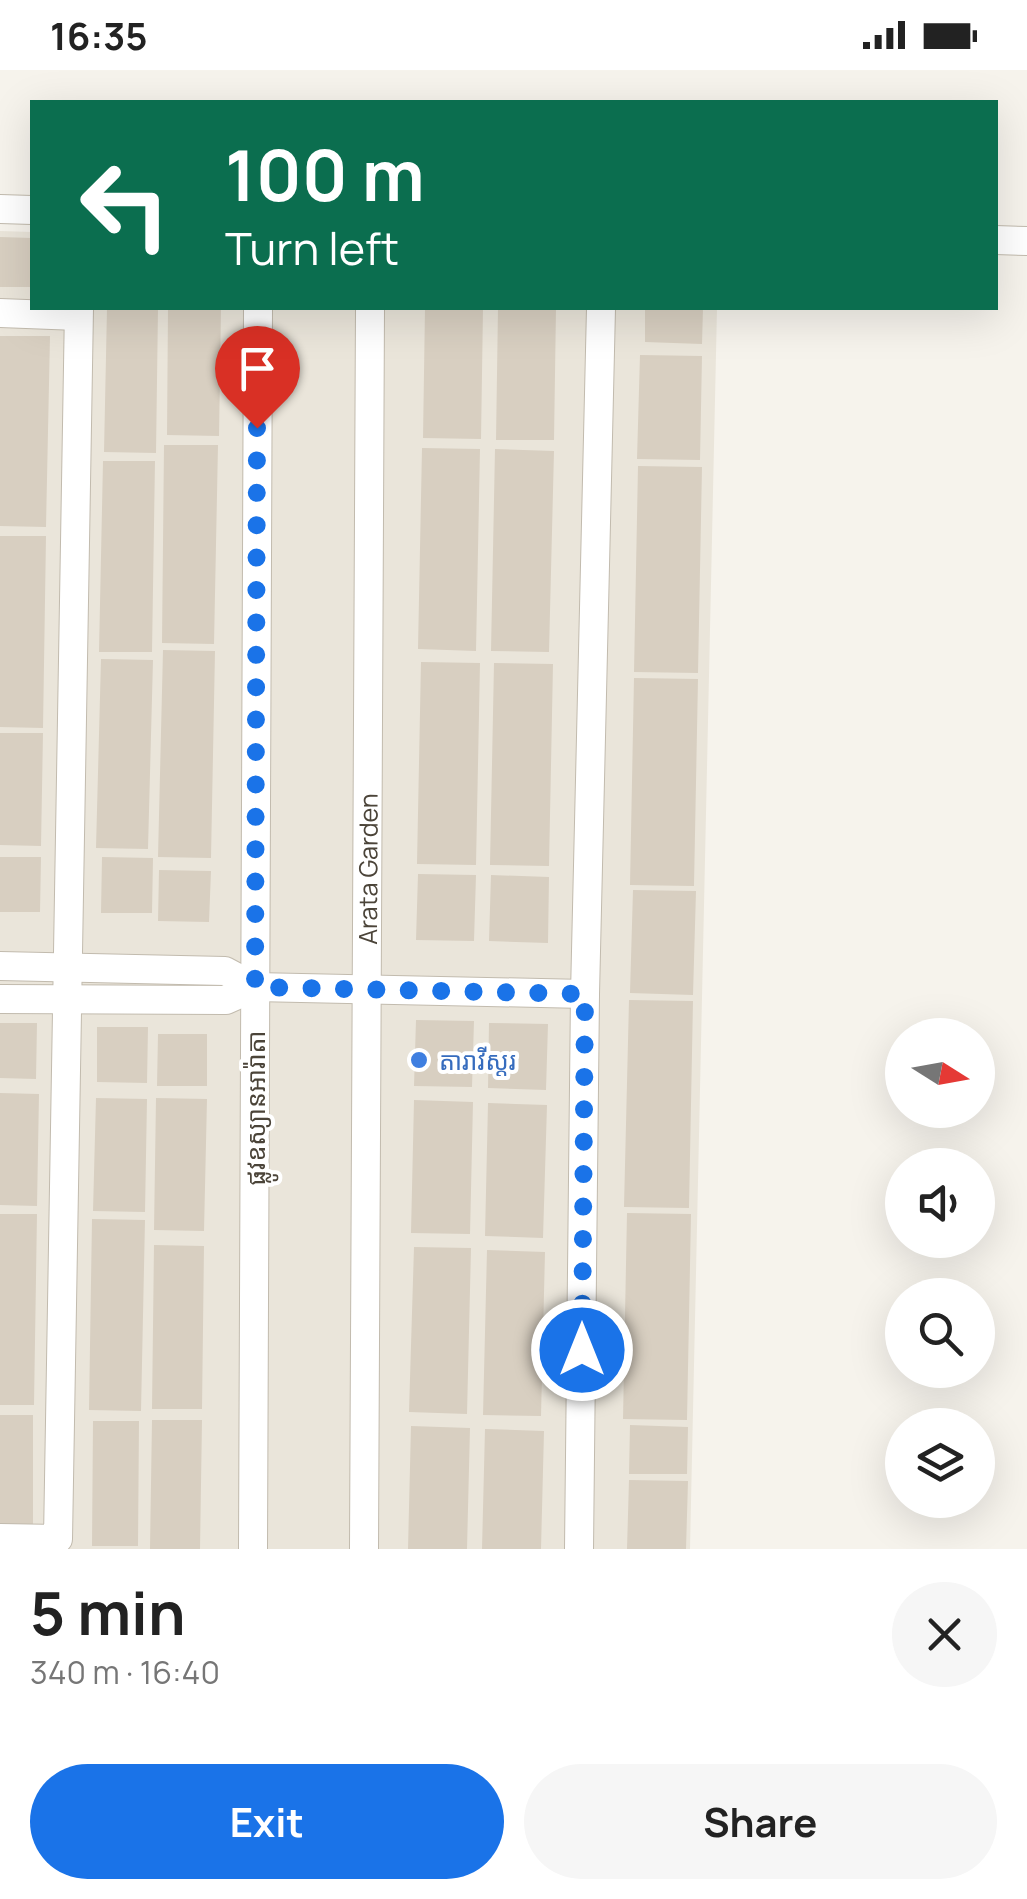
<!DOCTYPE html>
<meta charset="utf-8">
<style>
:root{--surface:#fff;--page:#f6f6f6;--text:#222;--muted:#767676;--accent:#1a73e8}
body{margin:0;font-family:Manrope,"Noto Sans Khmer",sans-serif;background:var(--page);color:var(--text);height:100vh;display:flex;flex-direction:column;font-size:38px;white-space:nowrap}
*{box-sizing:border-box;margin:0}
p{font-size:32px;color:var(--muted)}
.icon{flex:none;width:55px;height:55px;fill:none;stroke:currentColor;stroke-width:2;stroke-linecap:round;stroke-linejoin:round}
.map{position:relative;height:1479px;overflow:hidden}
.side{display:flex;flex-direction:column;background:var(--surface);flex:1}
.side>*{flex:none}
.banner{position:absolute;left:30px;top:30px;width:968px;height:210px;border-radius:0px;box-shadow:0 10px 40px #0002;background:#0b6e4f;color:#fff;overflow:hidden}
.needle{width:65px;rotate:101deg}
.controls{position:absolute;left:885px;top:948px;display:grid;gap:20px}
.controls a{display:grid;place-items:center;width:110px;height:110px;border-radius:50%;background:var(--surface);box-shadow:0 10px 40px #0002;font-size:50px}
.pin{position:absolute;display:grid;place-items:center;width:85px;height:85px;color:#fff;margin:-102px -42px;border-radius:50% 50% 50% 0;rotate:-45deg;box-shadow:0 0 10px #0007}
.pin .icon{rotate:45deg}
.me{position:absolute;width:110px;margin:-55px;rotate:0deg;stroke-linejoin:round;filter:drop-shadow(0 0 8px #0008)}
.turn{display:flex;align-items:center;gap:35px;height:210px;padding:0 30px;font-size:45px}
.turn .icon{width:130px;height:130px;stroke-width:2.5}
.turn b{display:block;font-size:70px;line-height:85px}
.round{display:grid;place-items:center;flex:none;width:105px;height:105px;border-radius:52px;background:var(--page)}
.headline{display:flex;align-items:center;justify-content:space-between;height:170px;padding:0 30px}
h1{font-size:60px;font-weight:700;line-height:75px}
.button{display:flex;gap:20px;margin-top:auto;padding:20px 30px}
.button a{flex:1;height:115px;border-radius:60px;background:var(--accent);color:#fff;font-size:40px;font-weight:700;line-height:115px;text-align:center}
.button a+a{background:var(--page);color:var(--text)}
.status{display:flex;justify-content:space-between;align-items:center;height:70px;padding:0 50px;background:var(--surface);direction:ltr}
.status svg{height:28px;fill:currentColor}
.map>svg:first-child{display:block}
.residential{fill:#eae5da}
.building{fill:#d8cfc1}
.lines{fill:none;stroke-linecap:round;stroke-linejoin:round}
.minor-casing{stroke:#c2bbae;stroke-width:30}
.minor{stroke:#fff;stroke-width:28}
.route{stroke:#1a73e8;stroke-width:18;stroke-dasharray:0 32.4}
.shop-dot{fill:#3f7fe0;stroke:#fff;stroke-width:4}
.labels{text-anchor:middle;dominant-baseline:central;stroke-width:8;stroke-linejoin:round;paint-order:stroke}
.street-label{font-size:25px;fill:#4b4439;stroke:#fff}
.shop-label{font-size:25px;fill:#366cbe;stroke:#fff;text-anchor:start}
</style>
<div class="status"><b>16:35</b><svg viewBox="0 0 49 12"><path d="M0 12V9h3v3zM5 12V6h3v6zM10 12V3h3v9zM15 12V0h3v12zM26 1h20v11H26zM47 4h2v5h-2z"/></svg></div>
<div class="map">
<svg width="1027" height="1479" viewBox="0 0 1027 1479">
<rect width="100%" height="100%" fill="#f6f3ec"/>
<path class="residential" d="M 0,161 L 32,162 L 32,238 L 717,238 L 690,1479 L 0,1479 Z"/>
<path class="building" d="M 0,167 L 32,168 L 32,217 L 0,217 Z
M 107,238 L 158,238 L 156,383 L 104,382 Z
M 168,238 L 221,238 L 219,366 L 167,365 Z
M 425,238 L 483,238 L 481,369 L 423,368 Z
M 498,238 L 556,238 L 554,370 L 496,370 Z
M 645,238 L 703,238 L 702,274 L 645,272 Z
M 0,266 L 50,266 L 46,457 L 0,456 Z
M 640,285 L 702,286 L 700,390 L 637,389 Z
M 164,375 L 218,375 L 214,574 L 162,573 Z
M 422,378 L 480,379 L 476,581 L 418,579 Z
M 495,379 L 554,381 L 549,582 L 491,581 Z
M 103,391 L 155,391 L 152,582 L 99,582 Z
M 638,396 L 702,397 L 698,603 L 634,602 Z
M 0,466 L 46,466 L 43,658 L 0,657 Z
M 163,580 L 215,581 L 211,788 L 158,787 Z
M 101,589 L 153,590 L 148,779 L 96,778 Z
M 421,592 L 480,593 L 476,795 L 417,794 Z
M 494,593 L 553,594 L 549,796 L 490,795 Z
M 634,608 L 698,609 L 694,816 L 630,815 Z
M 0,663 L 43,663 L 41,776 L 0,775 Z
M 0,787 L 41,787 L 40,842 L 0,842 Z
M 102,787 L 153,788 L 152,843 L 101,843 Z
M 159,800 L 211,801 L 209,852 L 158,851 Z
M 418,804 L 476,805 L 474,871 L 416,870 Z
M 491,805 L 549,807 L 548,873 L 489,871 Z
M 633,820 L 696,821 L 693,925 L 630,923 Z
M 629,930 L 693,931 L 689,1138 L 624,1137 Z
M 416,950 L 474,951 L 472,1017 L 414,1016 Z
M 0,953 L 37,953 L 36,1009 L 0,1008 Z
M 489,953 L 548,954 L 546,1020 L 488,1018 Z
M 97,957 L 148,957 L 147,1013 L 97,1012 Z
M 158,964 L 207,964 L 207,1016 L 157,1016 Z
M 0,1023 L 39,1024 L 37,1136 L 0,1135 Z
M 96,1028 L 147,1029 L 145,1142 L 93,1141 Z
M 156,1028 L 207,1029 L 204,1161 L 154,1160 Z
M 414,1030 L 473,1032 L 470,1164 L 411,1163 Z
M 488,1033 L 547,1035 L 543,1168 L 485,1166 Z
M 627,1143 L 691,1144 L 687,1350 L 623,1349 Z
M 0,1144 L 37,1144 L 34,1335 L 0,1335 Z
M 92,1149 L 145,1150 L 141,1341 L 89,1340 Z
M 154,1175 L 204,1176 L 202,1339 L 152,1339 Z
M 414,1177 L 471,1178 L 467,1344 L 409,1342 Z
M 487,1180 L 545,1182 L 541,1346 L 483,1345 Z
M 0,1345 L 33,1345 L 33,1456 L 0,1456 Z
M 152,1350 L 202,1350 L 200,1479 L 150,1479 Z
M 93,1351 L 139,1351 L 138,1476 L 92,1476 Z
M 630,1355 L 688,1357 L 687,1404 L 629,1404 Z
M 411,1356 L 470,1358 L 467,1479 L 408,1479 Z
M 485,1359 L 544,1361 L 541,1479 L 482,1479 Z
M 629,1410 L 688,1411 L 686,1479 L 627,1479 Z"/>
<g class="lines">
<g class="minor-casing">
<g id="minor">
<path d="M 0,139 L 32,140"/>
<path d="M 995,170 L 1027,171"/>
<path d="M 0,243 L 78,246"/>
<path d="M 0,896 L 225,901 L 255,917"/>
<path d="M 0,929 L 226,930 L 255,917 L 585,924"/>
<path d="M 0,1468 L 58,1469 L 79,238"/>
<path d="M 253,1479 L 258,238"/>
<path id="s1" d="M 364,1479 L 370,238"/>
<path d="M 579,1479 L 585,924 L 601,238"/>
</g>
</g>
<use href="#minor" class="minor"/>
</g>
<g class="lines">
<path class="route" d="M 257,358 L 255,917 L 585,924 L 582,1280"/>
</g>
<circle class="shop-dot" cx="419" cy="990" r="10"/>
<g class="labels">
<g class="street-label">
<text stroke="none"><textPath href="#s1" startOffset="680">Arata Garden</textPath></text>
<text transform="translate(255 1038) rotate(-90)">ផ្លូវឧស្យានអារ៉ាតា</text>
</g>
<g class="shop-label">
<text x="439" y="990">តារាវីស្តរ</text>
</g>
</g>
</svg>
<div class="controls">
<a><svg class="needle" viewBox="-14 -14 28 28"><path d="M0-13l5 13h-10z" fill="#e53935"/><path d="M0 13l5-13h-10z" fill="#767676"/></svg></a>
<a><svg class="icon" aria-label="sound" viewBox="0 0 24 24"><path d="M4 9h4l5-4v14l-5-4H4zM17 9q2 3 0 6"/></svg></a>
<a><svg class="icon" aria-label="search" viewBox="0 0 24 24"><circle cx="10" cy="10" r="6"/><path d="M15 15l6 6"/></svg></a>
<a><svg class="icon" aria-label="layers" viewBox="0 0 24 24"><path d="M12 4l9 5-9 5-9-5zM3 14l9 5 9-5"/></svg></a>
</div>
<div class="pin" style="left:257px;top:358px;background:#d93025"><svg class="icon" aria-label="arrive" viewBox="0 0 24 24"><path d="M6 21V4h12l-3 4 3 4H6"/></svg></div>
<svg class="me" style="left:582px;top:1280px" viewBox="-20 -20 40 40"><circle r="17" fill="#1a73e8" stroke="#fff" stroke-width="3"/><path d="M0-11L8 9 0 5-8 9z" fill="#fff"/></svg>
<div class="banner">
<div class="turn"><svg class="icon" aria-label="left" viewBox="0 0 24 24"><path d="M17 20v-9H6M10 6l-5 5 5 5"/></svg><div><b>100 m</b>Turn left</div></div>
</div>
</div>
<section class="side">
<div class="headline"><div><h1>5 min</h1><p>340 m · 16:40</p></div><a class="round"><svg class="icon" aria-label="close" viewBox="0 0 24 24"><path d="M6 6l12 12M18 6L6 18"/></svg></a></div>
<div class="button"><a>Exit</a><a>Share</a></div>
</section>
